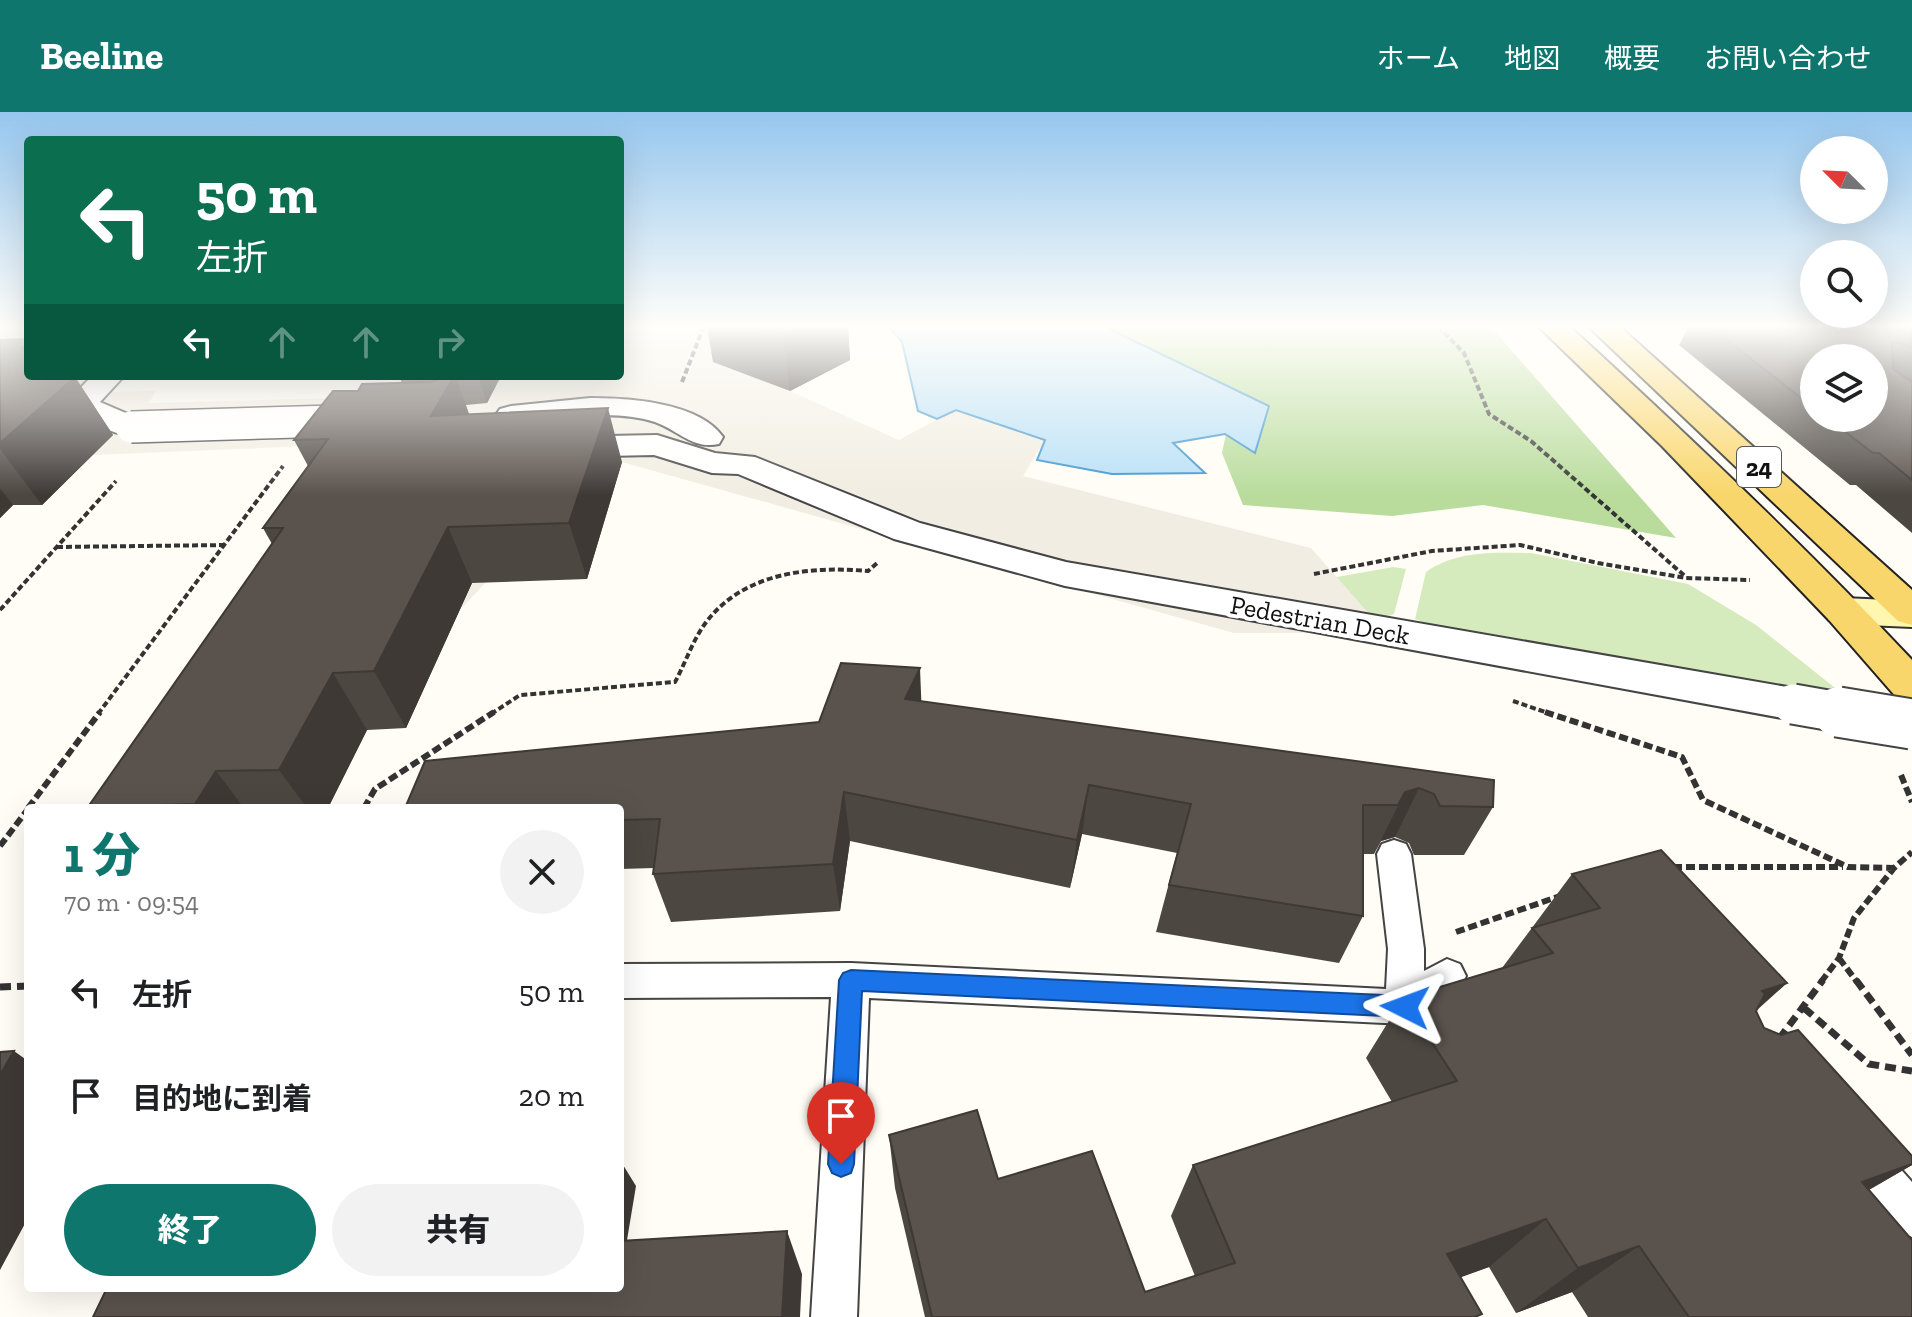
<!DOCTYPE html>
<html lang="ja">
<meta charset="utf-8">
<style>
:root{--surface:#fff;--page:#f2f2f2;--text:#202124;--muted:#757577;--accent:#0f766e}
body{margin:0;font-family:"Zilla Slab","Noto Sans JP",serif;background:var(--page);color:var(--text);height:100vh;display:flex;flex-direction:column;font-size:30px;white-space:nowrap}
*{box-sizing:border-box;margin:0}
p{font-size:26px;color:var(--muted)}
.icon{flex:none;width:44px;height:44px;fill:none;stroke:currentColor;stroke-width:2;stroke-linecap:round;stroke-linejoin:round}
.map{position:relative;flex:1;overflow:hidden}
.side{position:absolute;left:24px;top:692px;width:600px;height:488px;display:flex;flex-direction:column;background:var(--surface);border-radius:8px;box-shadow:0 8px 32px #0002}
.side>*{flex:none}
.top-card{position:absolute;left:24px;top:24px;width:600px;height:244px;border-radius:8px;box-shadow:0 8px 32px #0002;background:#0b6e4f;color:#fff;overflow:hidden}
.needle{width:52px;rotate:294deg}
.fabs{position:absolute;left:1800px;top:24px;display:grid;gap:16px}
.fabs a{display:grid;place-items:center;width:88px;height:88px;border-radius:50%;background:var(--surface);box-shadow:0 8px 32px #0002;font-size:40px}
.pin{position:absolute;display:grid;place-items:center;width:68px;height:68px;color:#fff;margin:-82px -34px;border-radius:50% 50% 50% 0;rotate:-45deg;box-shadow:0 0 8px #0007}
.pin .icon{rotate:45deg}
.me{position:absolute;width:88px;margin:-44px;rotate:273deg;stroke-linejoin:round;filter:drop-shadow(0 0 6px #0008)}
.turn{display:flex;align-items:center;gap:28px;height:168px;padding:0 40px;font-size:36px}
.turn .icon{width:104px;height:104px;stroke-width:2.5}
.turn b{display:block;font-size:56px;line-height:68px}
.lanes{display:flex;align-items:center;height:76px;padding:0 40px;background:#0003;justify-content:center;gap:40px;direction:ltr}
.lanes .off{opacity:.35}
.round{display:grid;place-items:center;flex:none;width:84px;height:84px;border-radius:42px;background:var(--page)}
.overview{display:flex;align-items:center;justify-content:space-between;height:136px;padding:0 40px}
h1{font-size:48px;font-weight:800;line-height:60px;color:var(--accent)}
.button{display:flex;gap:16px;margin-top:auto;padding:16px 40px}
.button a{flex:1;height:92px;border-radius:48px;background:var(--accent);color:#fff;font-size:32px;font-weight:800;line-height:92px;text-align:center}
.button a+a{background:var(--page);color:var(--text)}
ul{padding:0;list-style:none}
li{display:flex;align-items:center;gap:24px;height:104px;padding:0 40px}
li div{flex:1}
li b{display:block;font-size:30px}
li em{font-style:normal}
header{display:flex;align-items:center;gap:48px;box-sizing:border-box;height:112px;padding:0 40px;background:var(--accent);color:#fff}
header strong{font-size:38px}
nav{display:flex;gap:44px;margin-inline-start:auto;font-size:28px}
.map>svg:first-child{display:block}
.green{fill:#d5ebbd}
.forest{fill:#b9dc9c}
.plaza{fill:#f1ede2}
.water{fill:#b9e0f7;stroke:#3f96cf;stroke-width:2}
.lines{fill:none;stroke-linecap:round;stroke-linejoin:round}
.lane-casing{stroke:#444;stroke-width:4}
.street-casing{stroke:#444;stroke-width:4}
.secondary-casing{stroke:#333;stroke-width:4}
.primary-casing{stroke:#222;stroke-width:4}
.path-far2{stroke:#333;stroke-width:4;stroke-dasharray:6 3;stroke-linecap:butt}
.path-far1{stroke:#333;stroke-width:6;stroke-dasharray:9 4;stroke-linecap:butt}
.path{stroke:#333;stroke-width:7;stroke-dasharray:11 6;stroke-linecap:butt}
.lane{fill:#fff;fill-rule:evenodd}
.street{fill:#fff;fill-rule:evenodd}
.secondary{fill:#fff6b0;fill-rule:evenodd}
.primary{fill:#f9d66b;fill-rule:evenodd}
.street-bridge-far2-casing{stroke:#444;stroke-width:34;stroke-linecap:butt}
.street-bridge-far1-casing{stroke:#444;stroke-width:43;stroke-linecap:butt}
.street-bridge-casing{stroke:#444;stroke-width:53;stroke-linecap:butt}
.street-bridge-far2{stroke:#fff;stroke-width:31}
.street-bridge-far1{stroke:#fff;stroke-width:39}
.street-bridge{stroke:#fff;stroke-width:49}
.wall{fill:#4d4742;fill-rule:evenodd}
.shaded-wall{fill:#3f3936}
.building{fill:#5a524d;stroke:#3f3936;stroke-width:2}
.route{fill:#1a73e8;stroke:#114b97;stroke-width:2}
.labels{text-anchor:middle;dominant-baseline:central;stroke-width:8;stroke-linejoin:round;paint-order:stroke}
.shield{fill:#fff;stroke:#585858;stroke-width:2}
.shield-label{font-size:24px;font-weight:bold;fill:#111}
.street-label{font-size:26px;fill:#111;stroke:#fff}
</style>
<header>
<strong>Beeline</strong>
<nav><a>ホーム</a><a>地図</a><a>概要</a><a>お問い合わせ</a></nav>
</header>
<div class="map">
<svg width="1912" height="1205" viewBox="0 0 1912 1205">
<rect width="100%" height="100%" fill="#fffdf5"/>
<path class="green" d="M 1531,441 L 1688,472 L 1756,513 L 1849,587 L 1431,513 L 1415,507 L 1426,460 C 1458,438 1494,441 1531,441 Z
M 1393,455 L 1406,457 L 1394,502 L 1380,507 L 1254,480 Z"/>
<path class="forest" d="M 1103,214 L 1490,214 L 1676,426 L 1483,393 L 1392,404 L 1243,393 L 1222,341 L 1226,322 L 1269,294 Z"/>
<path class="plaza" d="M 0,214 L 28,214 L 28,264 L 128,264 L 112,280 L 156,279 L 149,291 L 492,282 L 501,264 L 620,264 L 620,220 L 695,220 L 697,214 L 724,214 L 790,279 L 899,328 L 956,297 L 1045,328 L 1023,364 L 1311,436 L 1386,521 L 1234,521 L 622,350 L 485,471 L 460,498 L 386,500 L 358,332 L 0,347 Z"/>
<path class="water" d="M 1103,214 L 1269,294 L 1255,341 L 1225,322 L 1173,331 L 1205,361 L 1112,362 L 1037,348 L 1045,328 L 956,298 L 937,307 L 918,299 L 902,230 L 888,214 Z"/>
<g class="lines">
<g class="lane-casing">
<path id="lane" d="M 1394,728 L 1406,732 L 1411,742 L 1424,837 L 1424,859 L 1447,847 L 1460,852 L 1466,864 C 1456,885 1427,904 1405,912 L 869,886 L 857,1205 L 811,1205 L 831,885 L 620,886 L 620,852 L 851,851 L 1386,877 L 1388,837 L 1377,742 L 1382,732 Z
M 1858,1020 L 1873,1026 L 1912,1070 L 1912,1125 C 1886,1114 1848,1068 1837,1041 L 1843,1026 Z"/>
</g>
<g class="street-casing">
<path id="street" d="M 92,264 L 124,264 L 100,290 L 142,308 L 147,315 L 142,322 C 118,328 91,309 69,300 L 64,293 Z
M 590,286 C 628,286 699,290 723,325 L 719,332 C 693,338 678,318 655,310 C 611,296 556,307 511,314 L 500,311 L 495,304 L 500,297 L 511,294 Z
M 657,323 L 715,341 L 755,345 L 920,411 L 1066,450 L 1793,576 L 1808,581 L 1815,592 L 1808,603 L 1793,608 L 1065,474 L 894,427 L 738,362 L 712,361 L 654,343 L 557,345 L 545,342 L 540,335 L 545,328 L 557,325 Z"/>
</g>
<g class="secondary-casing">
<path id="secondary" d="M 1843,486 L 1912,489 L 1912,515 L 1843,512 L 1829,508 L 1823,499 L 1829,490 Z"/>
</g>
<g class="primary-casing">
<path id="primary" d="M 1538,214 L 1569,214 C 1687,322 1803,432 1912,548 L 1912,590 L 1897,586 L 1829,508 L 1662,334 Z
M 1588,214 L 1619,214 L 1912,478 L 1912,513 L 1898,509 Z"/>
</g>
<path class="path-far2" d="M 1438,214 L 1464,241 L 1489,302 L 1531,329 L 1686,465
M 682,270 L 704,214
M 57,435 L 227,433
M 1314,462 L 1432,439 L 1520,433 L 1598,451 L 1686,466 L 1750,468
M 0,498 L 116,369
M 1513,589 L 1551,602
M 98,602 L 283,354
M 491,602 L 520,583 L 675,570 C 686,550 693,527 707,509 C 745,460 811,454 868,459 L 877,451"/>
<path class="path-far1" d="M 1545,600 L 1682,645 L 1703,688 L 1848,755 L 1894,756
M 1901,663 L 1912,690
M 28,696 L 100,600
M 364,696 L 375,677 L 494,600
M 0,734 L 28,697
M 1673,755 L 1843,755
M 1456,820 L 1560,784
M 1839,846 L 1857,870
M 1821,870 L 1839,846 L 1854,806 L 1894,756 L 1912,740"/>
<path class="path" d="M 1856,868 L 1912,943
M 0,875 L 28,874
M 1804,896 L 1869,952 L 1912,959
M 1779,927 L 1823,868"/>
<use href="#lane" class="lane"/>
<use href="#street" class="street"/>
<use href="#secondary" class="secondary"/>
<use href="#primary" class="primary"/>
<g class="street-bridge-far2-casing">
<path id="street-bridge-far2" d="M 131,315 L 368,308"/>
</g>
<g class="street-bridge-far1-casing">
<path id="street-bridge-far1" d="M 1793,592 L 1850,602"/>
</g>
<g class="street-bridge-casing">
<path id="street-bridge" d="M 1838,600 L 1912,612"/>
</g>
<use href="#street-bridge-far2" class="street-bridge-far2"/>
<use href="#street-bridge-far1" class="street-bridge-far1"/>
<use href="#street-bridge" class="street-bridge"/>
</g>
<path class="wall" d="M 707,214 L 848,214 L 850,248 L 790,279 L 713,250 Z
M 1689,214 L 1832,214 L 1839,220 L 1842,214 L 1912,214 L 1912,421 L 1856,373 L 1850,373 L 1679,233 ZM 1814,246 L 1874,306 L 1814,306 Z
M 0,228 L 28,264 L 75,265 L 113,323 L 42,393 L 13,393 L 0,406 Z
M 399,264 L 501,264 L 487,291 L 466,293 L 469,302 L 622,350 L 587,467 L 472,471 L 406,616 L 367,618 L 328,696 L 89,696 L 88,695 L 272,432 L 263,416 L 308,354 L 294,328 L 358,279 L 402,271 Z
M 921,589 L 1494,668 L 1493,695 L 1464,743 L 1414,743 L 1409,731 L 1395,725 L 1381,729 L 1374,742 L 1363,742 L 1363,804 L 1339,851 L 1156,820 L 1177,741 L 1082,722 L 1070,776 L 850,729 L 840,799 L 671,810 L 653,762 L 654,756 L 620,757 L 620,696 L 819,610 Z
M 1572,762 L 1787,871 L 1756,899 L 1764,916 L 1912,1044 L 1912,1053 L 1869,1078 L 1912,1205 L 1588,1205 L 1572,1180 L 1516,1201 L 1489,1155 L 1460,1165 L 1478,1205 L 925,1205 L 895,1076 L 889,1023 L 998,1067 L 1145,1180 L 1195,1164 L 1171,1104 L 1193,1053 L 1392,990 L 1366,946 L 1403,886 L 1502,856 Z"/>
<path class="shaded-wall" d="M 801,214 L 848,214 L 850,248 L 790,279 L 783,223 Z
M 28,230 L 28,245 L 22,236 Z
M 455,264 L 474,316 L 431,304 Z
M 478,264 L 501,264 L 487,291 Z
M 75,265 L 113,323 L 42,393 L 0,337 L 0,331 Z
M 608,296 L 622,350 L 587,467 L 569,411 Z
M 0,376 L 13,393 L 0,406 Z
M 448,415 L 472,471 L 406,616 L 374,559 Z
M 920,556 L 922,606 L 905,587 Z
M 333,561 L 367,618 L 328,696 L 307,696 L 279,658 Z
M 216,659 L 244,696 L 198,696 L 195,692 Z
M 1089,673 L 1082,722 L 1070,776 L 1077,728 Z
M 1419,676 L 1395,725 L 1381,729 L 1374,742 L 1405,680 Z
M 844,680 L 850,729 L 840,799 L 833,752 Z
M 1787,871 L 1717,932 L 1762,879 Z
M 14,939 L 28,949 L 28,1106 L 0,1158 L 0,963 Z
M 620,1048 L 636,1074 L 620,1170 Z
M 1912,1052 L 1912,1053 L 1828,1101 L 1862,1070 Z
M 1546,1107 L 1489,1155 L 1399,1188 L 1447,1142 Z
M 787,1119 L 802,1162 L 800,1205 L 782,1205 Z
M 1639,1134 L 1572,1180 L 1516,1201 L 1578,1156 Z"/>
<path class="building" d="M 760,214 L 801,214 L 783,223 Z
M 1709,214 L 1832,214 L 1839,220 L 1874,220 L 1875,214 L 1912,214 L 1912,236 L 1907,233 L 1892,230 L 1893,257 L 1912,270 L 1912,368 L 1879,341 L 1873,341 L 1827,306 L 1874,306 L 1874,246 L 1814,246 L 1814,296 Z
M 28,227 L 28,230 L 22,236 L 28,245 L 28,264 L 73,264 L 75,265 L 0,331 L 0,228 Z
M 444,264 L 454,264 L 431,304 L 608,296 L 569,411 L 448,415 L 374,559 L 333,561 L 279,658 L 216,659 L 195,692 L 88,695 L 283,416 L 263,416 L 328,327 L 294,328 L 333,279 L 358,279 L 362,272 L 432,270 Z
M 841,551 L 920,556 L 905,587 L 1494,668 L 1493,695 L 1440,694 L 1434,682 L 1419,676 L 1405,680 L 1398,693 L 1363,693 L 1363,804 L 1169,773 L 1191,692 L 1089,673 L 1077,728 L 844,680 L 833,752 L 653,762 L 660,707 L 620,708 L 620,696 L 405,696 L 425,649 L 819,610 Z
M 1661,738 L 1787,871 L 1762,879 L 1765,882 L 1756,899 L 1764,916 L 1781,923 L 1798,918 L 1912,1044 L 1912,1052 L 1862,1070 L 1912,1128 L 1912,1205 L 1689,1205 L 1639,1134 L 1578,1156 L 1546,1107 L 1447,1142 L 1482,1202 L 1475,1205 L 932,1205 L 889,1023 L 977,998 L 998,1067 L 1092,1039 L 1145,1180 L 1235,1151 L 1193,1053 L 1457,969 L 1403,886 L 1553,841 L 1532,816 L 1600,796 L 1572,762 Z
M 14,939 L 0,963 L 0,940 Z
M 787,1119 L 782,1205 L 93,1205 L 107,1176 L 620,1176 L 620,1129 Z"/>
<linearGradient id="sky" x2="0" y2="1"><stop stop-color="#95c6ee"/><stop offset="0.56" stop-color="#fffefa"/><stop offset="1" stop-color="#fffefa" stop-opacity="0"/></linearGradient>
<rect width="1912" height="383" fill="url(#sky)"/>
<path class="route" d="M 851,858 L 1405,884 L 1413,887 L 1417,895 L 1413,902 L 1405,905 L 862,879 L 854,1052 L 851,1061 L 841,1065 L 832,1061 L 828,1052 L 839,868 L 843,861 Z"/>
<g class="labels">
<rect class="shield" x="1737" y="335" width="44" height="40" rx="6"/>
<g class="shield-label">
<text x="1759" y="355">24</text>
</g>
<g class="street-label">
<text transform="translate(1320 508) rotate(10)">Pedestrian Deck</text>
</g>
</g>
</svg>
<div class="fabs">
<a><svg class="needle" viewBox="-14 -14 28 28"><path d="M0-13l5 13h-10z" fill="#e53935"/><path d="M0 13l5-13h-10z" fill="#757577"/></svg></a>
<a><svg class="icon" aria-label="search" viewBox="0 0 24 24"><circle cx="10" cy="10" r="6"/><path d="M15 15l6 6"/></svg></a>
<a><svg class="icon" aria-label="layers" viewBox="0 0 24 24"><path d="M12 4l9 5-9 5-9-5zM3 14l9 5 9-5"/></svg></a>
</div>
<div class="pin" style="left:841px;top:1052px;background:#d93025"><svg class="icon" aria-label="arrive" viewBox="0 0 24 24"><path d="M6 21V4h12l-3 4 3 4H6"/></svg></div>
<svg class="me" style="left:1405px;top:895px" viewBox="-20 -20 40 40"><path d="M0-17L14 15 0 8-14 15z" fill="#1a73e8" stroke="#fff" stroke-width="4"/></svg>
<div class="top-card">
<div class="turn"><svg class="icon" aria-label="left" viewBox="0 0 24 24"><path d="M17 20v-9H6M10 6l-5 5 5 5"/></svg><div><b>50 m</b>左折</div></div>
<div class="lanes"><svg class="icon" aria-label="left" viewBox="0 0 24 24"><path d="M17 20v-9H6M10 6l-5 5 5 5"/></svg><svg class="icon off" aria-label="ahead" viewBox="0 0 24 24"><path d="M12 20V5M6 11l6-6 6 6"/></svg><svg class="icon off" aria-label="ahead" viewBox="0 0 24 24"><path d="M12 20V5M6 11l6-6 6 6"/></svg><svg class="icon off" aria-label="right" viewBox="0 0 24 24"><path d="M7 20v-9h11M14 6l5 5-5 5"/></svg></div>
</div>
<section class="side">
<div class="overview"><div><h1>1 分</h1><p>70 m · 09:54</p></div><a class="round"><svg class="icon" aria-label="close" viewBox="0 0 24 24"><path d="M6 6l12 12M18 6L6 18"/></svg></a></div>
<ul>
<li><svg class="icon" aria-label="left" viewBox="0 0 24 24"><path d="M17 20v-9H6M10 6l-5 5 5 5"/></svg><div><b>左折</b></div><em>50 m</em></li>
<li><svg class="icon" aria-label="arrive" viewBox="0 0 24 24"><path d="M6 21V4h12l-3 4 3 4H6"/></svg><div><b>目的地に到着</b></div><em>20 m</em></li>
</ul>
<div class="button"><a>終了</a><a>共有</a></div>
</section>
</div>
